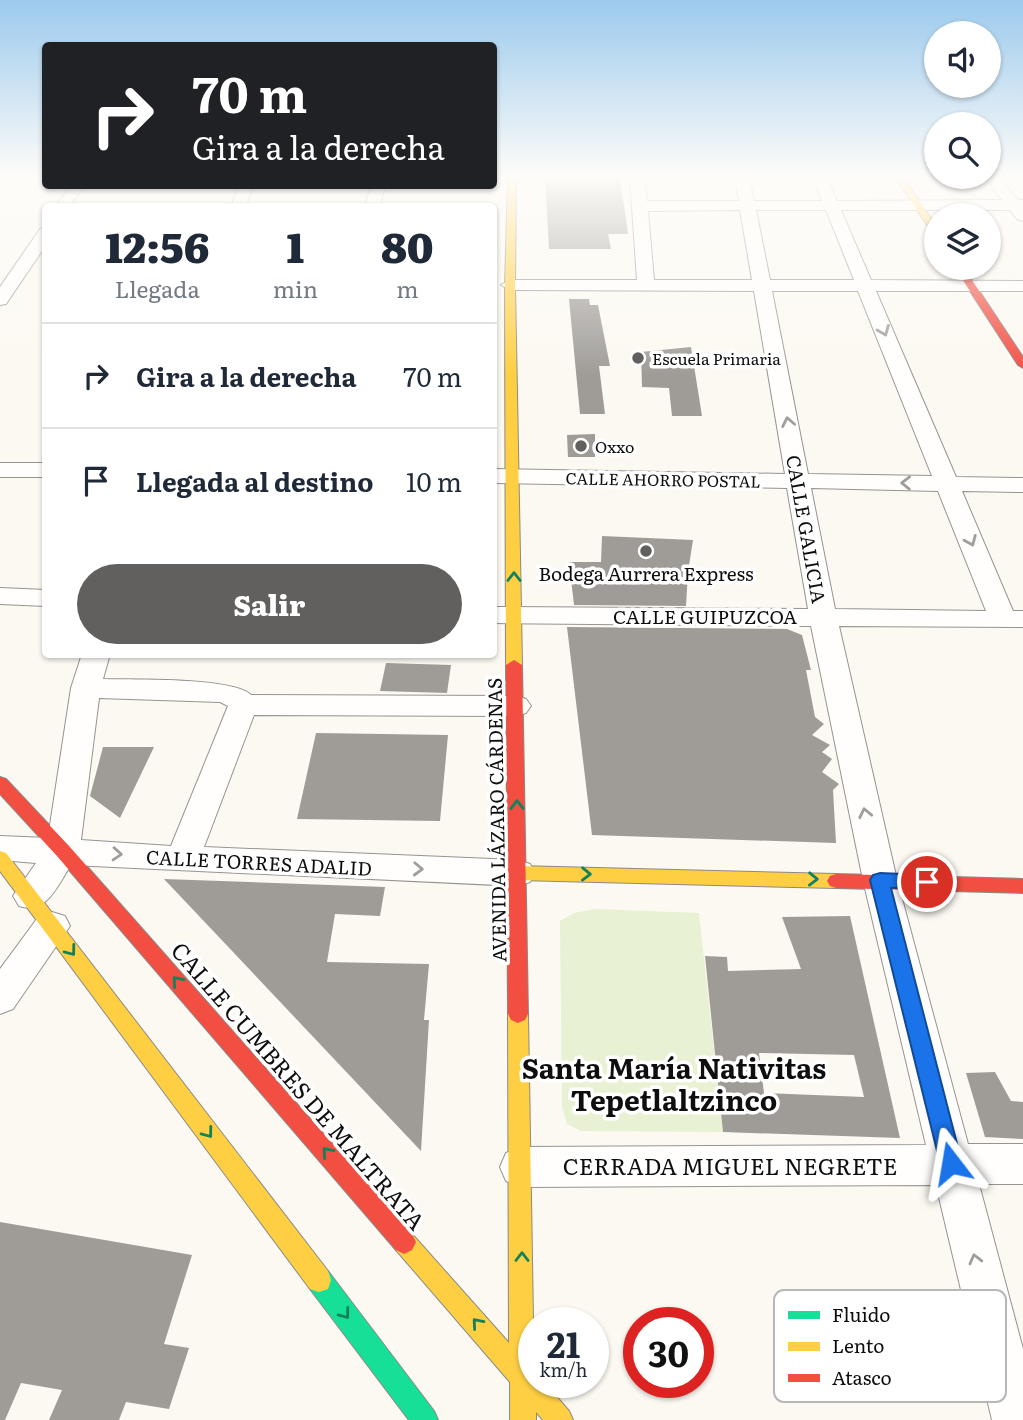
<!DOCTYPE html>
<html lang="es">
<meta charset="utf-8">
<style>
:root{--surface:#fff;--page:#f2f2f3;--text:#1f2937;--muted:#747a83;--line:#e0e1e3;--accent:#61605e}
body{margin:0;font-family:Literata,serif;background:var(--page);color:var(--text);height:100vh;display:flex;flex-direction:column;font-size:26px;white-space:nowrap}
*{box-sizing:border-box;margin:0}
p{font-size:23px;color:var(--muted)}
.icon{flex:none;width:38px;height:38px;fill:none;stroke:currentColor;stroke-width:2;stroke-linecap:round;stroke-linejoin:round}
.map{position:relative;flex:1;overflow:hidden}
.panel{position:absolute;left:42px;top:203px;width:455px;height:455px;display:flex;flex-direction:column;background:var(--surface);border-radius:7px;box-shadow:0 2px 5px #0004}
.panel>*{flex:none}
.hud{position:absolute;left:42px;top:42px;width:455px;height:147px;border-radius:7px;box-shadow:0 2px 5px #0004;background:#202124;color:#fff;overflow:hidden}
.controls{position:absolute;left:924px;top:21px;display:grid;gap:14px}
.controls a{display:grid;place-items:center;width:77px;height:77px;border-radius:50%;background:var(--surface);box-shadow:0 2px 5px #0004;font-size:35px}
.speed{position:absolute;left:518px;top:1307px;display:flex;gap:14px;font-size:35px;font-weight:700;text-align:center}
.speed>*{display:grid;place-content:center;width:91px;height:91px;border-radius:50%;background:var(--surface);box-shadow:0 2px 5px #0004;line-height:1}
.speed small{font-size:18px;font-weight:400}
.speed .limit{border:10px solid #d22;background:#fff;color:#111}
.pin{position:absolute;display:grid;place-items:center;width:60px;height:60px;color:#fff;margin:-30px;border:4px solid #fff;border-radius:50%;box-shadow:0 2px 7px #0007}
.me{position:absolute;width:77px;margin:-38px;rotate:346deg;stroke-linejoin:round;filter:drop-shadow(0 0 5px #0008)}
.turn{display:flex;align-items:center;gap:24px;height:147px;padding:0 35px;font-size:32px}
.turn .icon{width:91px;height:91px;stroke-width:2.5}
.turn b{display:block;font-size:49px;line-height:60px}
.eta{display:flex;justify-content:space-evenly;align-items:center;height:119px;text-align:center}
.eta b{font-size:42px;font-weight:800;line-height:49px}
.cta{display:flex;gap:14px;margin-top:auto;padding:14px 35px}
.cta a{flex:1;height:80px;border-radius:42px;background:var(--accent);color:#fff;font-size:28px;font-weight:800;line-height:80px;text-align:center}
ul{padding:0;list-style:none}
li{display:flex;align-items:center;gap:21px;height:105px;padding:0 35px;border-top:2px solid var(--line)}
li div{flex:1}
li b{display:block;font-size:26px}
li em{font-style:normal}
.map>svg:first-child{display:block}
.green{fill:#e8f1d3}
.building{fill:#9f9c98;fill-rule:evenodd}
.lines{fill:none;stroke-linecap:round;stroke-linejoin:round}
.street-casing{stroke:#959491;stroke-width:2}
.fast-casing{stroke:#8c8a87;stroke-width:2}
.slow-casing{stroke:#8c8a87;stroke-width:2}
.jam-casing{stroke:#8c8a87;stroke-width:2}
.street{fill:#fffefd;fill-rule:evenodd}
.fast{fill:#16e098;fill-rule:evenodd}
.slow{fill:#ffcf43;fill-rule:evenodd}
.jam{fill:#f24e42;fill-rule:evenodd}
.oneway{stroke:#9f9e9d}
.oneway2{stroke:#12825a}
.route{fill:#1a73e8;stroke:#114b97;stroke-width:2}
.poi-dot{fill:#61605e;stroke:#fff;stroke-width:2.5}
.labels{text-anchor:middle;dominant-baseline:central;stroke-width:7;stroke-linejoin:round;paint-order:stroke}
.far-poi-label{font-size:16px;fill:#0e0e0e;stroke:#fff;text-anchor:start}
.far-street-label{font-size:16px;fill:#0e0e0e;stroke:#fff}
.street-label{font-size:19px;fill:#0e0e0e;stroke:#fff}
.poi-label{font-size:19px;fill:#0e0e0e;stroke:#fff}
.near-street-label{font-size:23px;fill:#0e0e0e;stroke:#fff}
.near-quarter-label{font-size:28px;font-weight:bold;fill:#0e0e0e;stroke:#fff}
.key{fill:#fff;stroke:#b7b7b7;stroke-width:2}
.key-label{font-size:19px;fill:#0e0e0e}
</style>
<div class="map">
<svg width="1023" height="1420" viewBox="0 0 1023 1420">
<rect width="100%" height="100%" fill="#fcf9f2"/>
<path class="green" d="M 595,909 L 699,913 L 723,1132 L 581,1131 L 567,1124 L 562,1107 L 560,921 L 574,913 Z"/>
<path class="building" d="M 545,178 L 620,178 L 628,234 L 608,234 L 611,249 L 549,249 Z
M 569,299 L 589,299 L 590,305 L 598,305 L 610,366 L 599,366 L 605,414 L 580,414 Z
M 691,347 L 702,416 L 672,416 L 669,388 L 642,387 L 641,352 Z
M 595,434 L 595,457 L 568,457 L 567,435 Z
M 602,536 L 693,540 L 688,572 L 686,606 L 574,605 L 569,562 L 601,562 Z
M 567,627 L 787,629 L 802,635 L 811,670 L 806,670 L 815,717 L 824,724 L 812,735 L 830,745 L 822,752 L 832,759 L 822,772 L 839,784 L 833,790 L 836,843 L 592,835 Z
M 386,663 L 451,665 L 447,693 L 380,691 Z
M 316,733 L 448,735 L 440,821 L 297,819 Z
M 103,747 L 154,747 L 120,818 L 90,796 Z
M 164,879 L 385,887 L 380,916 L 335,914 L 327,962 L 429,964 L 424,1020 L 429,1020 L 421,1151 Z
M 850,916 L 900,1138 L 723,1132 L 705,956 L 727,957 L 728,971 L 801,969 L 782,917 ZM 759,1053 L 854,1055 L 864,1097 L 764,1093 Z
M 995,1072 L 1011,1101 L 1023,1102 L 1023,1139 L 985,1137 L 966,1073 Z
M 0,1222 L 192,1255 L 164,1344 L 189,1348 L 169,1409 L 126,1402 L 119,1420 L 49,1420 L 62,1390 L 21,1383 L 5,1420 L 0,1420 Z"/>
<g class="lines">
<g class="street-casing">
<path id="street" d="M 630,178 L 644,178 L 647,201 L 739,201 L 735,178 L 749,178 L 754,201 L 822,201 L 813,178 L 827,178 L 837,201 L 1002,200 L 985,178 L 999,178 L 1018,200 L 1023,200 L 1023,221 L 1017,219 L 1010,210 L 841,210 L 871,280 L 1023,281 L 1023,291 L 876,291 L 956,477 L 1023,478 L 1023,492 L 962,491 L 1013,611 L 1023,611 L 1023,627 L 839,626 L 897,880 L 968,1144 L 1023,1144 L 1023,1184 L 979,1184 L 1023,1349 L 1023,1420 L 992,1420 L 936,1185 L 521,1187 L 506,1181 L 500,1167 L 506,1153 L 521,1147 L 926,1145 L 863,880 L 811,626 L 494,623 L 494,607 L 808,609 L 787,488 L 494,483 L 494,469 L 785,474 L 754,291 L 510,290 L 501,285 L 510,280 L 637,280 ZM 740,210 L 752,280 L 654,280 L 648,211 ZM 756,210 L 826,210 L 854,280 L 770,280 ZM 772,291 L 858,291 L 932,476 L 808,474 ZM 811,488 L 938,491 L 986,611 L 835,609 Z
M 70,186 L 84,186 L 70,206 L 56,206 Z
M 239,186 L 253,186 L 246,206 L 231,206 Z
M 371,186 L 385,186 L 380,206 L 365,206 Z
M 46,227 L 46,245 L 6,304 L 0,305 L 0,287 L 40,229 Z
M 0,463 L 46,463 L 46,477 L 0,477 Z
M 0,588 L 46,590 L 46,606 L 0,604 Z
M 82,654 L 110,654 L 103,679 C 131,680 234,677 251,695 L 516,696 L 526,699 L 531,706 L 526,713 L 516,716 L 254,715 L 204,847 L 518,860 L 530,864 L 535,873 L 530,882 L 518,886 L 71,865 C 57,886 47,915 19,906 L 13,896 L 36,863 L 0,860 L 0,836 L 48,838 L 71,688 ZM 99,698 L 220,702 L 228,706 L 171,846 L 81,840 Z
M 52,912 L 65,916 L 70,926 L 13,1009 L 0,1014 L 0,969 L 39,916 Z"/>
</g>
<g class="fast-casing">
<path id="fast" d="M 319,1268 L 328,1271 L 434,1411 L 438,1420 L 409,1420 L 310,1289 L 307,1280 L 310,1271 Z"/>
</g>
<g class="slow-casing">
<path id="slow" d="M 508,178 L 516,178 L 515,285 L 522,665 L 514,670 L 506,665 L 505,285 Z
M 896,178 L 904,178 L 936,226 L 936,235 L 933,234 Z
M 0,851 L 6,853 L 328,1271 L 331,1280 L 328,1289 L 319,1292 L 310,1289 L 0,871 Z
M 518,866 L 836,874 L 842,876 L 845,881 L 842,886 L 836,888 L 518,880 L 512,878 L 509,873 L 512,868 Z
M 518,1005 L 525,1008 L 528,1014 L 534,1382 L 544,1382 L 569,1411 L 573,1420 L 543,1420 L 536,1412 L 536,1420 L 510,1420 L 510,1382 L 396,1250 L 392,1242 L 396,1234 L 404,1230 L 412,1234 L 509,1343 L 508,1014 L 511,1008 Z"/>
</g>
<g class="jam-casing">
<path id="jam" d="M 955,268 L 964,268 L 1023,357 L 1023,368 L 1018,365 Z
M 514,660 L 522,665 L 528,1014 L 525,1020 L 518,1023 L 511,1020 L 508,1014 L 506,665 Z
M 0,777 L 6,779 L 69,846 L 412,1234 L 416,1242 L 412,1250 L 404,1254 L 396,1250 L 57,856 L 0,794 Z
M 836,874 L 1023,879 L 1023,893 L 836,888 L 830,886 L 827,881 L 830,876 Z"/>
</g>
<use href="#street" class="street"/>
<use href="#fast" class="fast"/>
<use href="#slow" class="slow"/>
<use href="#jam" class="jam"/>
</g>
<defs><path id="oneway-chevron" d="M-2-3.5L2.5 0L-2 3.5" fill="none" stroke-width="1.6" stroke-linecap="round" stroke-linejoin="round" transform="scale(1.75)"/></defs>
<g class="oneway">
<use href="#oneway-chevron" transform="translate(884 331) rotate(68)"/>
<use href="#oneway-chevron" transform="translate(788 422) rotate(-101)"/>
<use href="#oneway-chevron" transform="translate(906 483) rotate(-179)"/>
<use href="#oneway-chevron" transform="translate(971 541) rotate(67)"/>
<use href="#oneway-chevron" transform="translate(865 813) rotate(-102)"/>
<use href="#oneway-chevron" transform="translate(117 854) rotate(4)"/>
<use href="#oneway-chevron" transform="translate(418 869) rotate(2)"/>
<use href="#oneway-chevron" transform="translate(975 1259) rotate(-104)"/>
</g>
<g class="oneway2">
<use href="#oneway-chevron" transform="translate(514 577) rotate(-90)"/>
<use href="#oneway-chevron" transform="translate(517 805) rotate(-91)"/>
<use href="#oneway-chevron" transform="translate(586 874) rotate(1)"/>
<use href="#oneway-chevron" transform="translate(813 879) rotate(1)"/>
<use href="#oneway-chevron" transform="translate(71 951) rotate(53)"/>
<use href="#oneway-chevron" transform="translate(177 981) rotate(-131)"/>
<use href="#oneway-chevron" transform="translate(208 1133) rotate(53)"/>
<use href="#oneway-chevron" transform="translate(327 1152) rotate(-131)"/>
<use href="#oneway-chevron" transform="translate(522 1257) rotate(-90)"/>
<use href="#oneway-chevron" transform="translate(345 1314) rotate(53)"/>
<use href="#oneway-chevron" transform="translate(477 1323) rotate(-131)"/>
</g>
<linearGradient id="sky" x2="0" y2="1"><stop stop-color="#9ccaed"/><stop offset="0.47" stop-color="#fefcf9"/><stop offset="1" stop-color="#fefcf9" stop-opacity="0"/></linearGradient>
<rect width="1023" height="376" fill="url(#sky)"/>
<path class="route" d="M 880,873 L 927,875 L 934,877 L 937,882 L 934,887 L 891,888 L 962,1163 L 959,1171 L 951,1174 L 943,1171 L 940,1163 L 870,880 L 873,875 Z"/>
<g class="poi-dot">
<circle cx="638" cy="358" r="7"/>
<circle cx="581" cy="446" r="7"/>
<circle cx="646" cy="551" r="7"/>
</g>
<g class="labels">
<g class="far-poi-label">
<text x="652" y="358">Escuela Primaria</text>
<text x="595" y="446">Oxxo</text>
</g>
<g class="far-street-label">
<text transform="translate(663 479) rotate(1)">CALLE AHORRO POSTAL</text>
</g>
<g class="street-label">
<text transform="translate(807 529) rotate(80)">CALLE GALICIA</text>
<text x="705" y="616">CALLE GUIPUZCOA</text>
<text transform="translate(496 820) rotate(-91)">AVENIDA LÁZARO CÁRDENAS</text>
<text transform="translate(259 862) rotate(3)">CALLE TORRES ADALID</text>
</g>
<g class="poi-label">
<text x="646" y="573">Bodega Aurrera Express</text>
</g>
<g class="near-street-label">
<text transform="translate(299 1085) rotate(49)">CALLE CUMBRES DE MALTRATA</text>
<text x="730" y="1165">CERRADA MIGUEL NEGRETE</text>
</g>
<g class="near-quarter-label">
<text x="674" y="1067">Santa María Nativitas<tspan x="674" dy="32">Tepetlaltzinco</tspan></text>
</g>
</g>
<rect x="774" y="1290" width="232" height="112" rx="10" class="key"/>
<rect x="788" y="1311" width="32" height="8" fill="#16e098"/>
<rect x="788" y="1342" width="32" height="9" fill="#ffcf43"/>
<rect x="788" y="1374" width="32" height="8" fill="#f24e42"/>
<g class="key-label">
<text x="832" y="1322">Fluido</text>
<text x="832" y="1353">Lento</text>
<text x="832" y="1385">Atasco</text>
</g>
</svg>
<div class="controls">
<a><svg class="icon" aria-label="sound" viewBox="0 0 24 24"><path d="M4 9h4l5-4v14l-5-4H4zM17 9q2 3 0 6"/></svg></a>
<a><svg class="icon" aria-label="search" viewBox="0 0 24 24"><circle cx="10" cy="10" r="6"/><path d="M15 15l6 6"/></svg></a>
<a><svg class="icon" aria-label="layers" viewBox="0 0 24 24"><path d="M12 4l9 5-9 5-9-5zM3 14l9 5 9-5"/></svg></a>
</div>
<div class="speed"><div>21<small>km/h</small></div><div class="limit">30</div></div>
<div class="pin" style="left:927px;top:882px;background:#d93025"><svg class="icon" aria-label="arrive" viewBox="0 0 24 24"><path d="M6 21V4h12l-3 4 3 4H6"/></svg></div>
<svg class="me" style="left:951px;top:1163px" viewBox="-20 -20 40 40"><path d="M0-17L14 15 0 8-14 15z" fill="#1a73e8" stroke="#fff" stroke-width="4"/></svg>
<div class="hud">
<div class="turn"><svg class="icon" aria-label="right" viewBox="0 0 24 24"><path d="M7 20v-9h11M14 6l5 5-5 5"/></svg><div><b>70 m</b>Gira a la derecha</div></div>
</div>
<section class="panel">
<div class="eta">
<div><b>12:56</b><p>Llegada</p></div>
<div><b>1</b><p>min</p></div>
<div><b>80</b><p>m</p></div>
</div>
<ul>
<li><svg class="icon" aria-label="right" viewBox="0 0 24 24"><path d="M7 20v-9h11M14 6l5 5-5 5"/></svg><div><b>Gira a la derecha</b></div><em>70 m</em></li>
<li><svg class="icon" aria-label="arrive" viewBox="0 0 24 24"><path d="M6 21V4h12l-3 4 3 4H6"/></svg><div><b>Llegada al destino</b></div><em>10 m</em></li>
</ul>
<div class="cta"><a>Salir</a></div>
</section>
</div>
